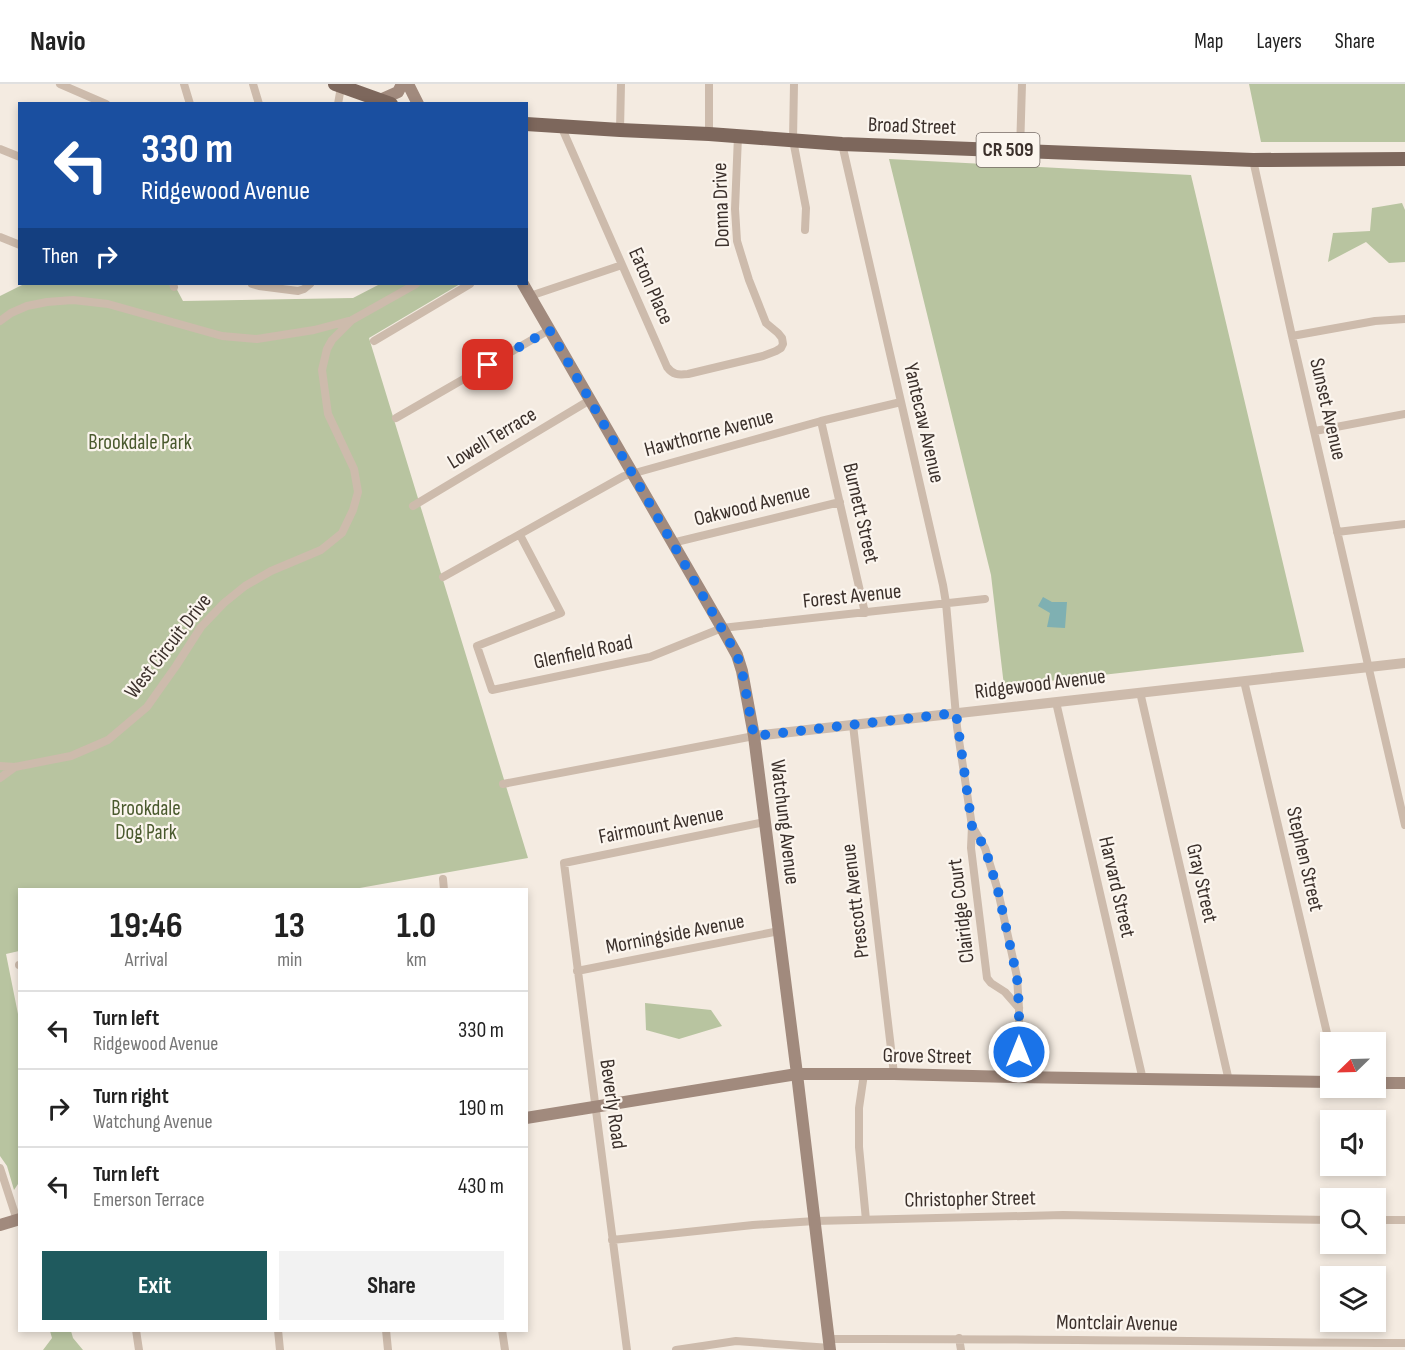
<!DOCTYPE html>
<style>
:root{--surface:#fff;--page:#f2f2f2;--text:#222;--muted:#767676;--line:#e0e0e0;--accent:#1f5a5e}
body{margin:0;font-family:"Sofia Sans Condensed",sans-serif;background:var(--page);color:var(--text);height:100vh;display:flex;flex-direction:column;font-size:22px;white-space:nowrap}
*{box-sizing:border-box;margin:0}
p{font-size:20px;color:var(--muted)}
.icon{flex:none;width:33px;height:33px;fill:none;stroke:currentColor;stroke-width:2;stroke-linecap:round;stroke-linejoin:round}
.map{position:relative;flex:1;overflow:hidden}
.drawer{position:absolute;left:18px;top:804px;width:510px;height:444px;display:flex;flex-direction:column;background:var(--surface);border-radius:0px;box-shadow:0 3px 9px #0003}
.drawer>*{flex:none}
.top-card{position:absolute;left:18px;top:18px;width:510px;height:183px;border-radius:0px;box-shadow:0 3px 9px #0003;background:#1a4fa0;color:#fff;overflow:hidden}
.needle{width:39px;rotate:247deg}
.tools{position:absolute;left:1320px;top:948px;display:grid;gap:12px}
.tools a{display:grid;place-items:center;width:66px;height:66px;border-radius:0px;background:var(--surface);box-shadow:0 3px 9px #0003;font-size:30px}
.pin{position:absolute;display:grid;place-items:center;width:51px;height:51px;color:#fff;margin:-26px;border-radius:12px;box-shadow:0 3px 9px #0006}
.me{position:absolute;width:66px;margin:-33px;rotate:0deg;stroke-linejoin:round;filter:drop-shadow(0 0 4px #0008)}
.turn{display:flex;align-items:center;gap:21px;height:126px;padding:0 24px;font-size:27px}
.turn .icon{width:78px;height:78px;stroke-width:2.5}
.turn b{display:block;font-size:42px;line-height:51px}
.then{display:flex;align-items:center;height:57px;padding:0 24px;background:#0003;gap:12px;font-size:22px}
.eta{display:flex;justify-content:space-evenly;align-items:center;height:102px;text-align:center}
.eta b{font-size:36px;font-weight:700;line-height:42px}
.action{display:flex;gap:12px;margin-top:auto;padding:12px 24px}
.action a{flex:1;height:69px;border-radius:0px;background:var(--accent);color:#fff;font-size:24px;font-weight:700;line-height:69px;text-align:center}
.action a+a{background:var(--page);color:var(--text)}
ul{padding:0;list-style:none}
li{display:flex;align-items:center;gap:18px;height:78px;padding:0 24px;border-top:2px solid var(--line)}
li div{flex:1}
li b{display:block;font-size:22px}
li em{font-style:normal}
header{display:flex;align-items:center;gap:36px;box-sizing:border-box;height:84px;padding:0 30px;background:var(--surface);border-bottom:2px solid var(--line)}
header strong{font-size:28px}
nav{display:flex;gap:33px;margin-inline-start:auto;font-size:21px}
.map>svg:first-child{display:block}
.green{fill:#b8c4a0}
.water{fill:#7fb0b2}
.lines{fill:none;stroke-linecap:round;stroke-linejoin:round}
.minor{stroke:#cdbbac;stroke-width:8}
.tertiary{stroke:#cdbbac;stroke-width:10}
.secondary{stroke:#a18a7d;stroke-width:12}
.primary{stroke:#7d675c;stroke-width:14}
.route{stroke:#1a73e8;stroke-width:10;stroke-dasharray:0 18}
.labels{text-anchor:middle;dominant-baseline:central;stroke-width:4.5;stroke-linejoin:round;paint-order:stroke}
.shield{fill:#fbf5ee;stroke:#756b66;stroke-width:1.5}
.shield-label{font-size:20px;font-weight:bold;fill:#3b302b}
.street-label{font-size:21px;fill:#3b302b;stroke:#fbf5ee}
.park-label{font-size:21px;fill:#4a5a2e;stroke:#fbf5ee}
</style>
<header>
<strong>Navio</strong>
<nav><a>Map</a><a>Layers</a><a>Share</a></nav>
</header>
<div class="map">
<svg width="1405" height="1266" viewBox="0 0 1405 1266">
<rect width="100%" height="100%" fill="#f4ebe1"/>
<path class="green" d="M 1249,0 L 1405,0 L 1405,58 L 1261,58 Z
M 889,75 L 1191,91 L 1304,568 L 1004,602 L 991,491 Z
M 1402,119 L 1405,126 L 1405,178 L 1389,179 L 1366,158 L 1328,178 L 1333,149 L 1370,147 L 1372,124 Z
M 24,200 L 174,200 L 183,217 L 353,214 L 380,200 L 460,200 L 369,254 L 528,774 L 354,805 L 20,806 L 19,867 L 6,870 L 20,940 L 20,1097 L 14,1106 L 7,1082 L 0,1072 L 0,212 Z
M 645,919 L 711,926 L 722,942 L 679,955 L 646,946 Z
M 50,1247 L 71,1247 L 73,1254 L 83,1266 L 43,1266 L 52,1254 Z"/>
<path class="water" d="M 1043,513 L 1052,518 L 1067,518 L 1065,544 L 1047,543 L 1050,529 L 1038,522 Z"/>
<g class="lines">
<path class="minor" d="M 60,0 L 106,20
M 184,0 L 190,20
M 253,0 L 259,20
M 709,0 L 709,50
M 794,0 L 793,56 L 806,124 L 805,146
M 338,20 L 341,3
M 561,42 L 667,283 C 673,291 678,291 688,290 L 763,272 L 776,267 L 781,264 L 783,260 L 782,254 L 778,249 L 766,239 L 749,196 L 737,157 L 735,125 L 738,52
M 620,46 L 621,0
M 842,60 L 943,501 L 946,519 L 957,643 L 972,742 L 971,764 L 987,894 L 991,899 L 1005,908 L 1019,924
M 0,65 L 20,73
M 1020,67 L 1022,0
M 1253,76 L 1292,252 L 1405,741
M 0,153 L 20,161
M 173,200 L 174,203
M 252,200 L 259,202 L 298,207 L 304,205 L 310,200
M 530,212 L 622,181
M 0,237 L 11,229 L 27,222 L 47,218 L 73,216 L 108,220 L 222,252 L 257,255 L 314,246 L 352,236 L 416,200
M 1292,252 L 1375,237 L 1405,235
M 374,257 L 470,200
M 396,334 L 549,246 L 550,247
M 821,337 L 865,529
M 1315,347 L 1405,330
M 413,422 L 590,316
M 1337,448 L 1405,440
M 520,451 L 561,529 L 477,562 L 492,606 L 650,573 L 722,544 L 985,515
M 672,459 L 840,418
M 443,493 L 624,392 L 821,337 L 901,318
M 1244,597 L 1330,962
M 1140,608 L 1229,997
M 1056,618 L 1143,996
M 853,641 L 894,990
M 0,682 L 15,683 L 71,672 L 108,656 L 147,623 L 176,582 L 201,543 L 224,519 L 245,502 L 271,487 L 321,466 L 342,449 L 353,426 L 358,408 L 354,385 L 328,330 L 322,286 L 327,265 L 332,256 L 352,236
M 0,694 L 15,683
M 503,700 L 754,652
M 972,742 L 985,764 L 998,807 L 1017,893 L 1019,924 L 1019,993
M 443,795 L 444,806
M 19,881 L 20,881
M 577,887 L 779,847
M 864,990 L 859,1024 L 859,1063 L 866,1136
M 0,1084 L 17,1136
M 1376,1136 L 1405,1136
M 612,1156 L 753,1141 L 815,1137 L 1063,1131 L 1330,1136
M 136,1246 L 139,1266
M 278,1246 L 280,1266
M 386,1246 L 388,1266
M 502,1246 L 505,1266
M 959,1254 L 961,1266
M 829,1255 C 1021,1254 1213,1258 1405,1259
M 627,1266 L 564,779 L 765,738
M 676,1266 L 736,1257 L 830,1264"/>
<path class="tertiary" d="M 754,652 L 1405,579"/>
<path class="secondary" d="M 408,0 L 418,20
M 380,16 L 398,8 L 402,0
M 523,200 L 722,544 L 737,571 L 742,587 L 754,652 L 797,990 L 830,1266
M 1376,999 L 1405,999
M 526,1034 L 797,990 L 894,990 L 1012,993 L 1330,998
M 0,1141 L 20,1135"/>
<path class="primary" d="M 335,0 L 391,20
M 526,40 L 620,46 L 709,50 L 842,60 L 1253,76 L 1405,75"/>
</g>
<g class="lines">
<path class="route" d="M 488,281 L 549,246 L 550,247 L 737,571 L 742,587 L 754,652 L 956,629 L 972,742 L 985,764 L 998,807 L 1017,893 L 1019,924 L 1019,968"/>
</g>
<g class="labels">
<rect class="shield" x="976.5" y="49" width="63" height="34" rx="4.5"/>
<g class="shield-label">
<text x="1008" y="66">CR 509</text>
</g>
<g class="street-label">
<text transform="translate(912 42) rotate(2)">Broad Street</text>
<text transform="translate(721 121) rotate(-92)">Donna Drive</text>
<text transform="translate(651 202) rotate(66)">Eaton Place</text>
<text transform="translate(1328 325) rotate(77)">Sunset Avenue</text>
<text transform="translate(924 339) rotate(77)">Yantecaw Avenue</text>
<text transform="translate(709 349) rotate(-15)">Hawthorne Avenue</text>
<text transform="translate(492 354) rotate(-31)">Lowell Terrace</text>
<text transform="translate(752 421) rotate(-14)">Oakwood Avenue</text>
<text transform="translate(861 429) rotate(77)">Burnett Street</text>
<text transform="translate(852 512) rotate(-6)">Forest Avenue</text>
<text transform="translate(168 562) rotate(-52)">West Circuit Drive</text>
<text transform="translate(583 568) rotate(-12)">Glenfield Road</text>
<text transform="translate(1040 600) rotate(-7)">Ridgewood Avenue</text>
<text transform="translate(785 738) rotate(83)">Watchung Avenue</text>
<text transform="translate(661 741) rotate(-11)">Fairmount Avenue</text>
<text transform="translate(1305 775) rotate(77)">Stephen Street</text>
<text transform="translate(1202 799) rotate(77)">Gray Street</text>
<text transform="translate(1117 803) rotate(77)">Harvard Street</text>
<text transform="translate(855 817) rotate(-97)">Prescott Avenue</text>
<text transform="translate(961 827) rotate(-97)">Clairidge Court</text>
<text transform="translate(675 850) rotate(-11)">Morningside Avenue</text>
<text transform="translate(927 972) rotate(1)">Grove Street</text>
<text transform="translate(613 1020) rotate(82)">Beverly Road</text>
<text transform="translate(970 1115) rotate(-1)">Christopher Street</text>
<text transform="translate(1117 1239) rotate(1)">Montclair Avenue</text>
</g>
<g class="park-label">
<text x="140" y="358">Brookdale Park</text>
<text x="146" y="724">Brookdale<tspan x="146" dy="24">Dog Park</tspan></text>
</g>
</g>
</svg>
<div class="tools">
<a><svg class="needle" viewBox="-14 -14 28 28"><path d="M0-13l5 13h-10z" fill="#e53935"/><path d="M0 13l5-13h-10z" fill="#767676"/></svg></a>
<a><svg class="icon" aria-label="sound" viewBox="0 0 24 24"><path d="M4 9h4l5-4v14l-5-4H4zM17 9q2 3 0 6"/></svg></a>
<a><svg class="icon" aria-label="search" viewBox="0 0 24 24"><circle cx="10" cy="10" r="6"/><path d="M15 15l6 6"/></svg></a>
<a><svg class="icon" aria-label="layers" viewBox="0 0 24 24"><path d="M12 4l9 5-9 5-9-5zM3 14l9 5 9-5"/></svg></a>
</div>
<div class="pin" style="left:488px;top:281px;background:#d93025"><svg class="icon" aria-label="arrive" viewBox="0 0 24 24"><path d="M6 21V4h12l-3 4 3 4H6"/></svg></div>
<svg class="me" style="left:1019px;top:968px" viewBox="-20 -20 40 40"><circle r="17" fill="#1a73e8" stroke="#fff" stroke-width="3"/><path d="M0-11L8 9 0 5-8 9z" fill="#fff"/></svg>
<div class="top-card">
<div class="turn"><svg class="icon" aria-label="left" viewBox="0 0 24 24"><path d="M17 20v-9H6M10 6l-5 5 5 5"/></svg><div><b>330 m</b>Ridgewood Avenue</div></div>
<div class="then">Then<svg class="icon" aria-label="right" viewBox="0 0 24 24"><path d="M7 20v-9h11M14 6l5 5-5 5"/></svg></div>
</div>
<section class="drawer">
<div class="eta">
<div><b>19:46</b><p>Arrival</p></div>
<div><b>13</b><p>min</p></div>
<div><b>1.0</b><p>km</p></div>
</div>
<ul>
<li><svg class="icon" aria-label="left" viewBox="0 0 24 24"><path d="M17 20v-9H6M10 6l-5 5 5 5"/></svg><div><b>Turn left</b><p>Ridgewood Avenue</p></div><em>330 m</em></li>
<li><svg class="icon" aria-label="right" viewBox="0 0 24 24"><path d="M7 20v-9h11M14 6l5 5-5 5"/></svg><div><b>Turn right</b><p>Watchung Avenue</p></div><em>190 m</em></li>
<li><svg class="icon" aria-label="left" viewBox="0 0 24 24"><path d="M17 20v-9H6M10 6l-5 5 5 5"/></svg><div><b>Turn left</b><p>Emerson Terrace</p></div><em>430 m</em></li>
</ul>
<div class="action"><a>Exit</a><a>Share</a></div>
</section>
</div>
